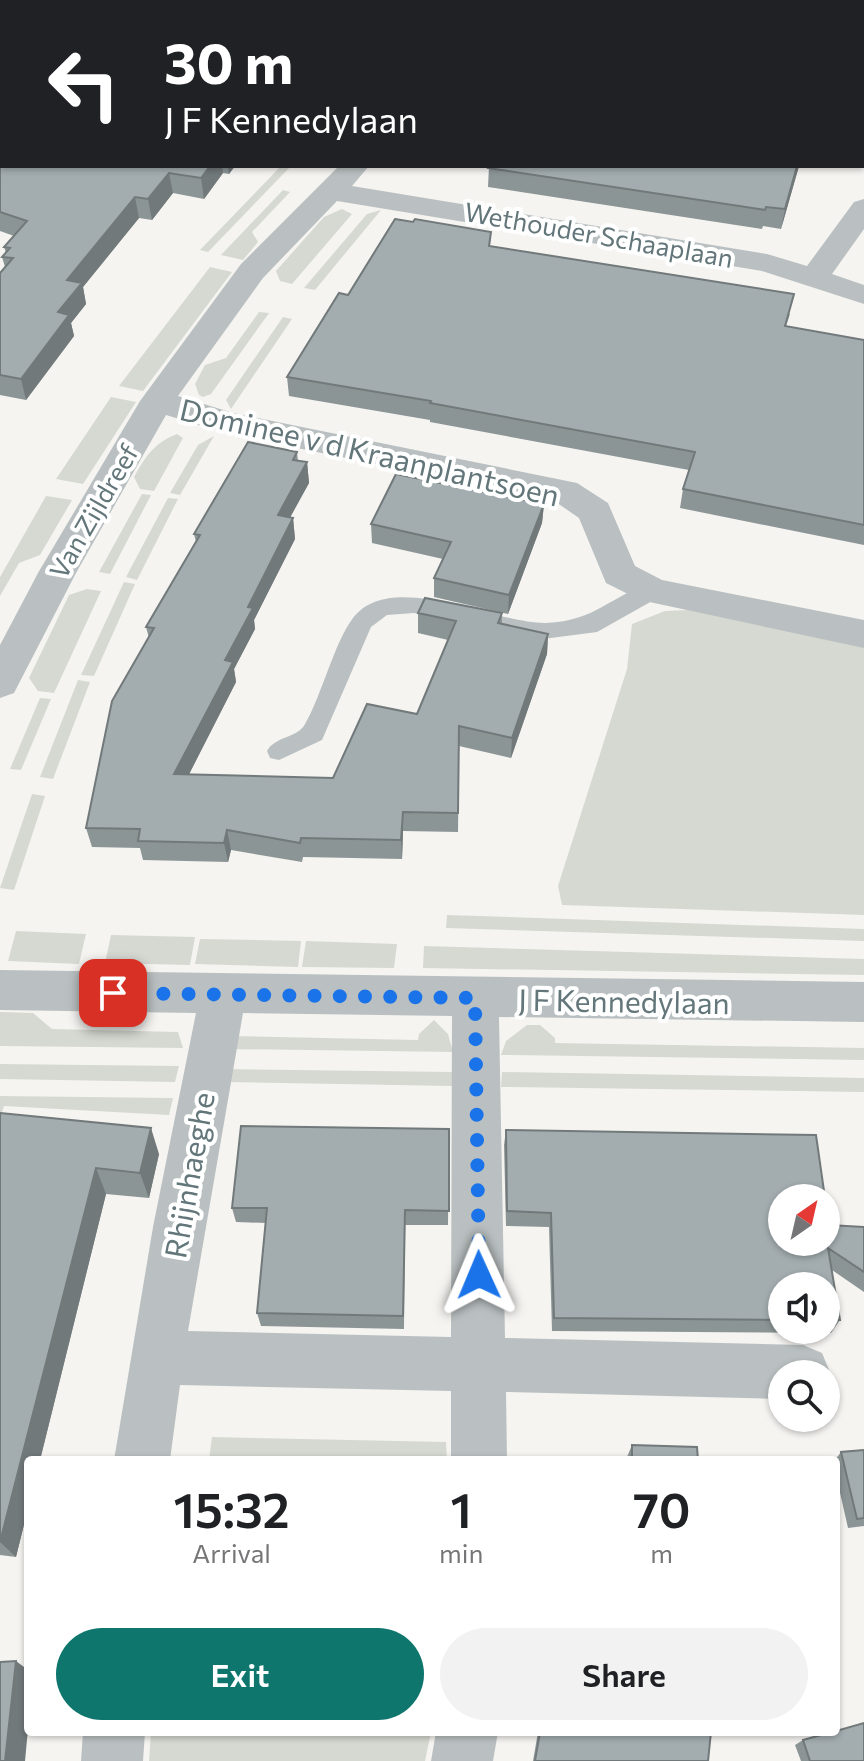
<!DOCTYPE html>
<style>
:root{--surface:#fff;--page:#f2f2f2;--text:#202124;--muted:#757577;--accent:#0f766e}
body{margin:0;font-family:Commissioner,sans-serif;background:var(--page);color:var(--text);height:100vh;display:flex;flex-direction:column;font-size:30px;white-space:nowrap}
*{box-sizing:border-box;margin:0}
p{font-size:26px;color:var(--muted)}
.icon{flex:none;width:44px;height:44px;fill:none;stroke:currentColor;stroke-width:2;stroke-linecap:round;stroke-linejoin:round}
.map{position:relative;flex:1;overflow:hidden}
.details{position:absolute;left:24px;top:1456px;width:816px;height:280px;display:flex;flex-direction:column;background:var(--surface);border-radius:8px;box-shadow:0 2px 6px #0004}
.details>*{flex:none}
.banner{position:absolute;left:0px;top:0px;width:864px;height:168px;box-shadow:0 2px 6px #0004;background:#202124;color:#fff;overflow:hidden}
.needle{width:52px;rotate:34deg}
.controls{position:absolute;left:768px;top:1184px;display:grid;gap:16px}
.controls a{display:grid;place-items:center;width:72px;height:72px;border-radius:50%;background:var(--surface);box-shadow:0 2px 6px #0004;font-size:40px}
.pin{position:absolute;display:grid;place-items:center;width:68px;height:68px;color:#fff;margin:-34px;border-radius:16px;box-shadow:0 4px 12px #0006}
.me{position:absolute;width:88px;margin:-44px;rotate:359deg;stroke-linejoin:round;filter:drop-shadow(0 0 6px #0008)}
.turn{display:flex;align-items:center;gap:28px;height:168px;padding:0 32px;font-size:36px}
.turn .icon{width:104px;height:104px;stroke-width:2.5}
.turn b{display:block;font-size:56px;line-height:68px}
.eta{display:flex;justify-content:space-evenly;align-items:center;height:136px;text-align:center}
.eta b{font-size:48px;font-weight:600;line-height:56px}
.action{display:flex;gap:16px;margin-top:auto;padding:16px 32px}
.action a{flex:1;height:92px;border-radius:48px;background:var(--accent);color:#fff;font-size:32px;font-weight:600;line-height:92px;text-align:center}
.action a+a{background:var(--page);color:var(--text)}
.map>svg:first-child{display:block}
.green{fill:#d6d9d1}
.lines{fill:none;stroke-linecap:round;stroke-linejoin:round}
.service{fill:#bac0c1;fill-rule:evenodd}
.minor{fill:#bac0c1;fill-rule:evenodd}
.wall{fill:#8c9596;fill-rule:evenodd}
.shaded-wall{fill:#72797a}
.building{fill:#a3adaf;stroke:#72797a;stroke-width:2}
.route{stroke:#1a73e8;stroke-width:14;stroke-dasharray:0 25.2}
.labels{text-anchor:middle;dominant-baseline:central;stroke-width:8;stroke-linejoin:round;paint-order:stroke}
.far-street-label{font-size:26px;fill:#63767a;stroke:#fff}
.street-label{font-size:30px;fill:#63767a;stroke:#fff}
</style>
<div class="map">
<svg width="864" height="1761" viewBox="0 0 864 1761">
<rect width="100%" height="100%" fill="#f5f4f1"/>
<path class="green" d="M 281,166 L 291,166 L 208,252 L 200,250 Z
M 283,190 L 290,192 L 252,232 L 258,242 L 243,260 L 221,255 Z
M 342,209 L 352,214 L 292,284 L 280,281 L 276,271 L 324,217 Z
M 381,210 L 315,290 L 304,288 L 367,214 Z
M 210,267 L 232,272 L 143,391 L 119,386 Z
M 259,312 L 269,313 L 211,394 L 203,397 L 199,395 L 195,384 L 205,365 L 226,358 Z
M 283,317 L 292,319 L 231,409 L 226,400 Z
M 111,397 L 136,402 L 83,484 L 56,479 Z
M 177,434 L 183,438 L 154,491 L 140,489 L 134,477 C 146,456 154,443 177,434 Z
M 214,436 L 180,495 L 170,493 L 198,445 Z
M 142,494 L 151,495 L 110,574 L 99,572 Z
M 46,496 L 72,500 L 40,555 L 19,563 L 0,596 L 0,577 Z
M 168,498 L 178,499 L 137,580 L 126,577 Z
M 124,582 L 135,584 L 94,676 L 81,675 Z
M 87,589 L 101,591 L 54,693 L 38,691 L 29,678 L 69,595 Z
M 688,610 L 864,646 L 864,915 L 562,905 L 558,886 L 627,669 L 632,624 L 665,611 Z
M 78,680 L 90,682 L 53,779 L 40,777 Z
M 40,698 L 51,699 L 21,770 L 10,769 Z
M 32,794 L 45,796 L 14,890 L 0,888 Z
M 447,915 L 864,929 L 864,941 L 446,928 Z
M 16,931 L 86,934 L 79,964 L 8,961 Z
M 111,935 L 195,937 L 190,965 L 105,963 Z
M 200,939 L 301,941 L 298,967 L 195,964 Z
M 306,941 L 397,944 L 394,968 L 302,967 Z
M 424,946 L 864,959 L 864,975 L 423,968 Z
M 0,1012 L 33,1013 L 52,1029 L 178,1032 L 183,1048 L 0,1046 Z
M 434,1020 L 448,1034 L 453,1052 L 227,1049 L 233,1036 L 418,1040 L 419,1034 Z
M 527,1025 L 540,1025 L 555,1038 L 555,1043 L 864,1048 L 864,1060 L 501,1055 L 506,1041 Z
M 0,1064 L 179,1066 L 175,1082 L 0,1079 Z
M 225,1069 L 452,1072 L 452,1086 L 223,1082 Z
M 502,1072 L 864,1078 L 864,1092 L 501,1087 Z
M 0,1096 L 173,1098 L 169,1115 L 4,1106 L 0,1118 Z
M 212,1437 L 446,1442 L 447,1460 L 209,1460 Z
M 151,1732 L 431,1732 L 425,1761 L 149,1761 Z"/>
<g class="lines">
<path class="service" d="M 653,583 L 661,586 L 664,591 L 661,596 L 597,632 L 543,639 L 414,613 L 387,615 L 371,627 L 322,740 L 279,760 L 270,758 L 267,751 C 275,736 298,738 305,724 C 322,695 334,643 353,618 C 391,568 495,624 546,623 C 597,621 610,595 653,583 Z"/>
<path class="minor" d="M 537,0 L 564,0 L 535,2 Z
M 339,166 L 369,166 L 352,186 L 767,254 L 807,266 L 854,202 L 864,199 L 864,229 L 832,274 L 864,285 L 864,304 L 762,271 L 337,201 L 263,278 L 178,396 L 233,413 L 577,483 L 608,503 L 635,566 L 662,580 L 864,620 L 864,648 L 640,600 L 606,583 L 579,518 L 553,500 L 228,434 L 166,415 L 76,573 L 14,693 L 0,698 L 0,645 L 38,573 L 140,401 L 241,264 Z
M 0,970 L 864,982 L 864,1022 L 499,1017 L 505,1338 L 803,1345 L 822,1353 L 830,1372 L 826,1382 L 826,1374 L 782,1374 L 782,1399 L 506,1392 L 507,1460 L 451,1460 L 451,1391 L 180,1385 L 170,1460 L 114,1460 L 153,1227 L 196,1013 L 0,1010 ZM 243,1013 L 452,1016 L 451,1337 L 188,1331 Z
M 83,1732 L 145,1732 L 143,1761 L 81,1761 Z
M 436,1732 L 498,1732 L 493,1761 L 431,1761 Z"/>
</g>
<path class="wall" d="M 864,0 L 864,90 L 862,90 L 862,2 L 674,1 Z
M 0,86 L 2,166 L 235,166 L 229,174 L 223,173 L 204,199 L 173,193 L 152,220 L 139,218 L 83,287 L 86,304 L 71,323 L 74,336 L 26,400 L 0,395 L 0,273 L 5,267 L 2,257 L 6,253 L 4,247 L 14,236 L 0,231 Z
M 489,166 L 799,166 L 781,229 L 763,226 L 762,229 L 488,187 Z
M 413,222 L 491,232 L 490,246 L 790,314 L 786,326 L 864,340 L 864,545 L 680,508 L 683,489 L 689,470 L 430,422 L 430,420 L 289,396 L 287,377 L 348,295 Z
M 297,452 L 298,461 L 307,462 L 309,483 L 290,517 L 293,518 L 295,539 L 254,620 L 255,629 L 234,669 L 236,682 L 189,774 L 333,778 L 417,714 L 448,640 L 418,633 L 418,613 L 502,613 L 502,624 L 548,634 L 547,654 L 511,758 L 459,746 L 458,832 L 403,831 L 402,859 L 303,857 L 302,862 L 231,850 L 228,862 L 143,860 L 140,848 L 92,847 L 86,828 L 149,638 L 146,627 L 196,542 L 194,534 Z
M 544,504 L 542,523 L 508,614 L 434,597 L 434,578 L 443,559 L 372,543 L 371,524 Z
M 0,1113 L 159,1154 L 149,1198 L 106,1194 L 16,1557 L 0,1555 Z
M 449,1129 L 448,1225 L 405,1225 L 404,1329 L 261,1326 L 257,1313 L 266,1223 L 236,1222 L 232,1208 Z
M 506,1130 L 829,1225 L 864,1227 L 864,1292 L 832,1270 L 840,1320 L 831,1333 L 552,1331 L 549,1227 L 506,1226 L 504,1145 ZM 782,1286 L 826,1286 L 826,1330 L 782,1330 Z
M 632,1445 L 698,1460 L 627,1460 L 627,1457 Z
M 864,1450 L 864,1526 L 848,1528 L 836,1475 L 836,1460 L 835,1460 L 841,1452 Z
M 538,1732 L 711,1732 L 708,1761 L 533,1761 Z
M 803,1740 L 864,1761 L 801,1761 L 795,1745 Z"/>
<path class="shaded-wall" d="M 429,0 L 441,0 L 440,2 L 427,2 Z
M 210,166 L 222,166 L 223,173 L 204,199 L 201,178 Z
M 228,166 L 235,166 L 229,174 Z
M 797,166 L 799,166 L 781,229 L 785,209 Z
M 169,173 L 173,193 L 152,220 L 148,199 Z
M 135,197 L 139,218 L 83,287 L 86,304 L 71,323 L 74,336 L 26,400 L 21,379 L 58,312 L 67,280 Z
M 307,462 L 309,483 L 280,536 L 278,515 Z
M 544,504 L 542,523 L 508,614 L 509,595 Z
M 293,518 L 295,539 L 254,620 L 255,629 L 234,669 L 236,682 L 179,794 L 174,774 L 248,607 Z
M 548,634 L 547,654 L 511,758 L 512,738 Z
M 403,812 L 403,831 L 402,859 L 401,840 Z
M 227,830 L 231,850 L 228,862 L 224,843 Z
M 151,1128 L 159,1154 L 149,1198 L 140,1173 Z
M 96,1168 L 106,1194 L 40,1460 L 28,1460 L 28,1508 L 16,1557 L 0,1542 Z
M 16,1661 L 28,1670 L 28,1729 L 25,1761 L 5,1761 Z"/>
<path class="building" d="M 97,0 L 429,0 L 427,2 L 389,1 L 388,2 L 94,2 Z
M 648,0 L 864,0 L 864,71 L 862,72 L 862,2 L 646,2 Z
M 2,84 L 2,166 L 210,166 L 201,178 L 169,173 L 148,199 L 135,197 L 67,280 L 82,283 L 58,312 L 69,315 L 21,379 L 0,375 L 0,273 L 13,258 L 2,257 L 10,248 L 4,247 L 27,221 L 0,212 L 0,86 Z
M 489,166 L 797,166 L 785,209 L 766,207 L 765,210 L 488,168 Z
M 395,219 L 413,222 L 415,219 L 491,232 L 489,246 L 794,294 L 785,326 L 864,340 L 864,525 L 683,489 L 695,452 L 430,403 L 431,401 L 287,377 L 339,293 L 348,295 Z
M 248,442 L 297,452 L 293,460 L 307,462 L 278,515 L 293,518 L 248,607 L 253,608 L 225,660 L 233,662 L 174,774 L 333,778 L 367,704 L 417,714 L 456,621 L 418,613 L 425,598 L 502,613 L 498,623 L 548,634 L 512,738 L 459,726 L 458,813 L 403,812 L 401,840 L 301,838 L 300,843 L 227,830 L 224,843 L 138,841 L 140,829 L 86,828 L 112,701 L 154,628 L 146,627 L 200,535 L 194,534 Z
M 396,474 L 544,504 L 509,595 L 434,578 L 451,542 L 371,524 Z
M 0,1113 L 151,1128 L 140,1173 L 96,1168 L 0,1542 Z
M 241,1126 L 449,1129 L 449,1211 L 405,1210 L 403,1316 L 257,1313 L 267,1208 L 232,1208 Z
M 506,1130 L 816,1135 L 825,1198 L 782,1198 L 782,1242 L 826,1242 L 826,1205 L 829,1225 L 864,1227 L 864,1272 L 828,1248 L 840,1320 L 826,1320 L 826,1286 L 782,1286 L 782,1320 L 554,1318 L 551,1213 L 507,1211 Z
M 632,1445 L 697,1447 L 698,1460 L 632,1460 Z
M 864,1450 L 864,1518 L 857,1519 L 841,1452 Z
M 16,1661 L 5,1761 L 0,1761 L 0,1662 Z
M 864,1723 L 864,1761 L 810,1761 L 803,1740 L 832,1732 L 836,1732 L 836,1731 Z
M 540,1732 L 638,1733 L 711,1732 L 708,1761 L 535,1761 Z"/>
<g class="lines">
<path class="route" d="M 113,993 L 475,998 L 479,1275"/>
</g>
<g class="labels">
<g class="far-street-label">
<text transform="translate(599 234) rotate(10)">Wethouder Schaaplaan</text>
<text transform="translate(93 511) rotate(-60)">Van Zijldreef</text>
</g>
<g class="street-label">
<text transform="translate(370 451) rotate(13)">Dominee v d Kraanplantsoen</text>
<text transform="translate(624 1000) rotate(1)">J F Kennedylaan</text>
<text transform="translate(188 1175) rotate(-80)">Rhijnhaeghe</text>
</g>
</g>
</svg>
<div class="controls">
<a><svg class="needle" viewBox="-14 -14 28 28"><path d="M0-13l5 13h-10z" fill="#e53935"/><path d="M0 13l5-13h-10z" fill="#757577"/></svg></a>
<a><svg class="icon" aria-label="sound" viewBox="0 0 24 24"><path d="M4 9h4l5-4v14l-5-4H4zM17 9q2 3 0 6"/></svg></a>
<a><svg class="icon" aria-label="search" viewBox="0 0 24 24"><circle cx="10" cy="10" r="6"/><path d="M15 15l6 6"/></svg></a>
</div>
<div class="pin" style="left:113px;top:993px;background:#d93025"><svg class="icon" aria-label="arrive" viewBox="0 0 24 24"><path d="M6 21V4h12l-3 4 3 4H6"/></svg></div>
<svg class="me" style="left:479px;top:1275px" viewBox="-20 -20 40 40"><path d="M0-17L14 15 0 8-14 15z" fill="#1a73e8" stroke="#fff" stroke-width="4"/></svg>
<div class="banner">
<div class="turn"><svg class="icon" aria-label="left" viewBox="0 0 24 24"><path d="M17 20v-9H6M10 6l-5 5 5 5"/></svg><div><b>30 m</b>J F Kennedylaan</div></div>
</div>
<section class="details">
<div class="eta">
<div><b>15:32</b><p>Arrival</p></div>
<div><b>1</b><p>min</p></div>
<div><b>70</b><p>m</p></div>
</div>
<div class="action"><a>Exit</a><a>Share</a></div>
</section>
</div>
